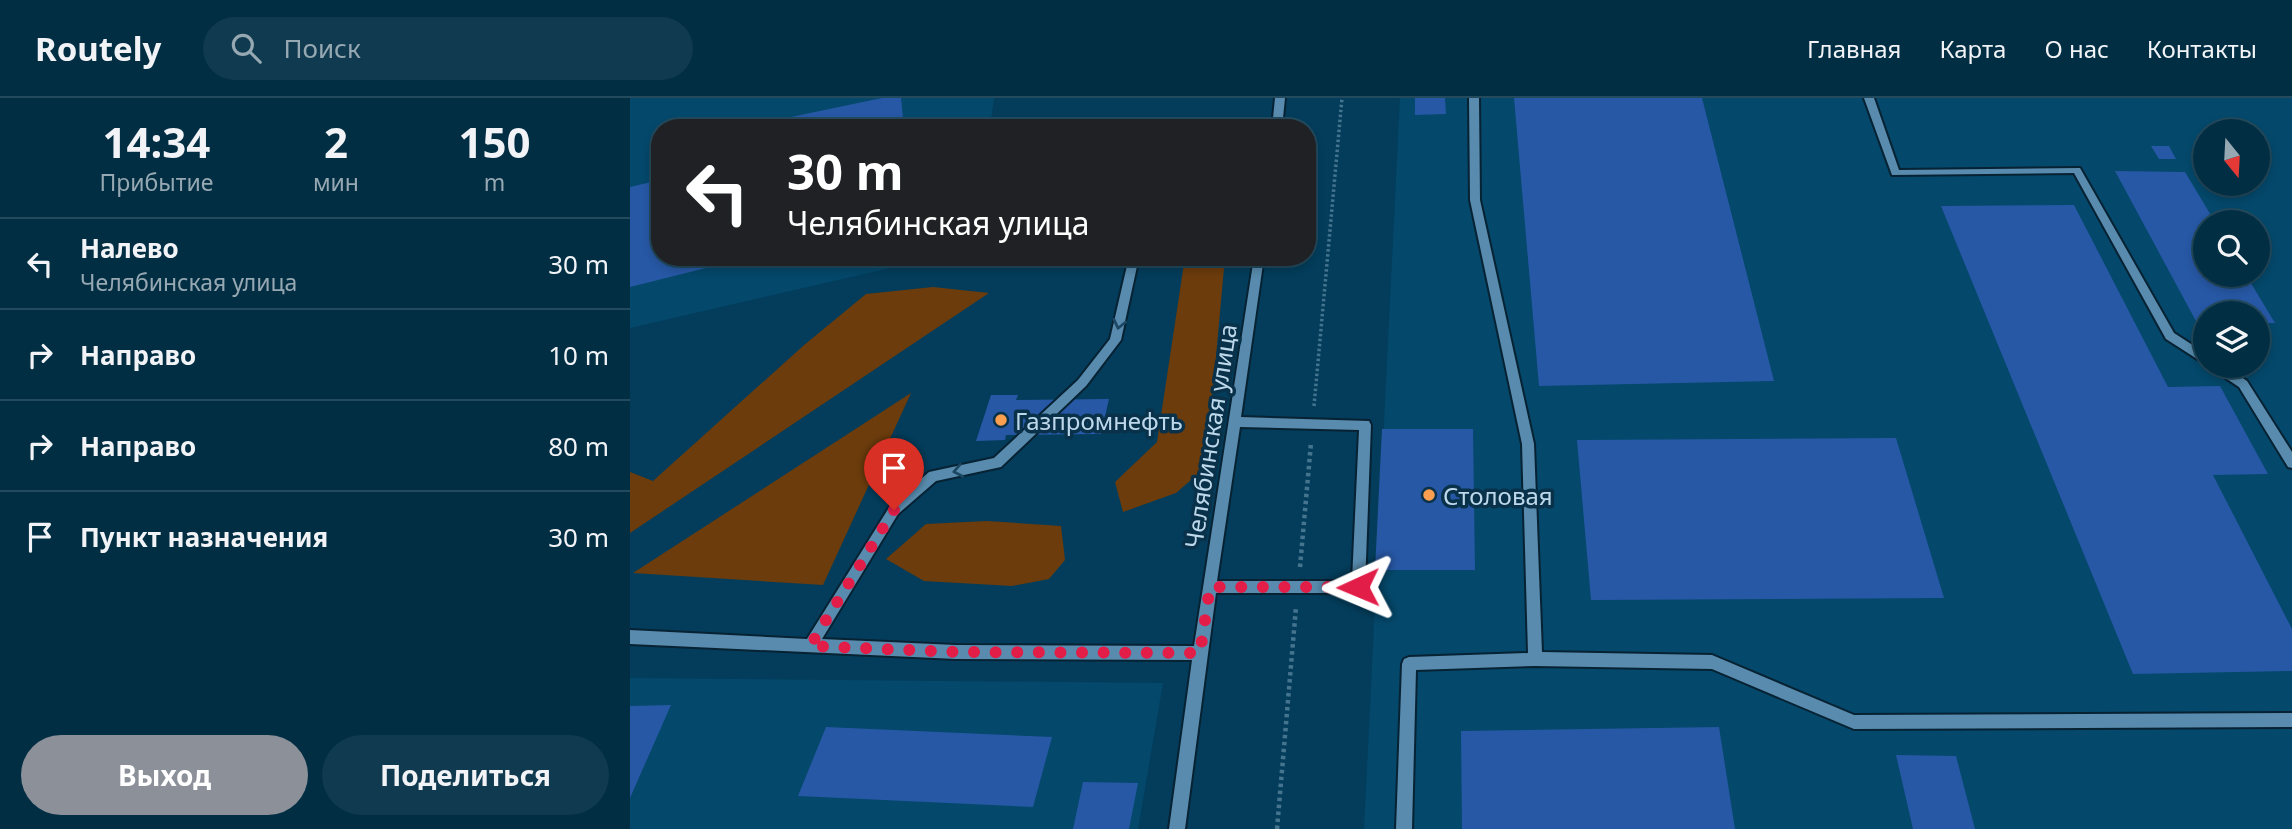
<!DOCTYPE html>
<html lang="ru">
<meta charset="utf-8">
<style>
:root{--surface:#022e44;--page:#103a4f;--text:#f1f3f6;--muted:#96a8b2;--line:#234a5d;--accent:#8c9099}
body{margin:0;font-family:"Noto Sans",sans-serif;background:var(--page);color:var(--text);height:100vh;display:flex;flex-direction:column;font-size:26px;white-space:nowrap}
*{box-sizing:border-box;margin:0}
p{font-size:23px;color:var(--muted)}
.icon{flex:none;width:38px;height:38px;fill:none;stroke:currentColor;stroke-width:2;stroke-linecap:round;stroke-linejoin:round}
.map{position:relative;flex:1;overflow:hidden}
.details{display:flex;flex-direction:column;background:var(--surface);width:630px}
.details>*{flex:none}
.guide{position:absolute;left:21px;top:21px;width:665px;height:147px;border-radius:28px;box-shadow:0 4px 10px #0003,0 0 0 2px var(--line);background:#202124;color:#fff;overflow:hidden}
.needle{width:46px;rotate:162deg}
.buttons{position:absolute;left:1563px;top:21px;display:grid;gap:14px}
.buttons a{display:grid;place-items:center;width:77px;height:77px;border-radius:50%;background:var(--surface);box-shadow:0 4px 10px #0003,0 0 0 2px var(--line);font-size:35px}
.pin{position:absolute;display:grid;place-items:center;width:60px;height:60px;color:#fff;margin:-72px -30px;border-radius:50% 50% 50% 0;rotate:-45deg;box-shadow:0 0 7px #0007}
.pin .icon{rotate:45deg}
.me{position:absolute;width:77px;margin:-38px;rotate:269deg;stroke-linejoin:round;filter:drop-shadow(0 0 5px #0008)}
.turn{display:flex;align-items:center;gap:24px;height:147px;padding:0 21px;font-size:32px}
.turn .icon{width:91px;height:91px;stroke-width:2.5}
.turn b{display:block;font-size:49px;line-height:60px}
.eta{display:flex;justify-content:space-evenly;align-items:center;height:119px;text-align:center}
.eta b{font-size:42px;font-weight:700;line-height:49px}
.action{display:flex;gap:14px;margin-top:auto;padding:14px 21px}
.action a{flex:1;height:80px;border-radius:42px;background:var(--accent);color:#fff;font-size:28px;font-weight:700;line-height:80px;text-align:center}
.action a+a{background:var(--page);color:var(--text)}
ul{padding:0;list-style:none}
li{display:flex;align-items:center;gap:21px;height:91px;padding:0 21px;border-top:2px solid var(--line)}
li div{flex:1}
li b{display:block;font-size:26px}
li em{font-style:normal}
header{display:flex;align-items:center;gap:42px;box-sizing:border-box;height:98px;padding:0 35px;background:var(--surface);border-bottom:2px solid var(--line)}
header strong{font-size:33px}
nav{display:flex;gap:38px;margin-inline-start:auto;font-size:24px}
.search{width:490px;height:63px;background:var(--page);display:flex;align-items:center;gap:18px;box-sizing:border-box;padding:0 24px;border-radius:38px;color:var(--muted);font-size:26px}
main{display:flex;flex:1;min-height:0}
.map>svg:first-child{display:block}
.built{fill:#04486b;fill-rule:evenodd}
.green{fill:#6c3c0c}
.building{fill:#2758a5}
.lines{fill:none;stroke-linecap:round;stroke-linejoin:round}
.minor-casing{stroke:#072233;stroke-width:4}
.path-far1{stroke:#45748e;stroke-width:3.5;stroke-dasharray:2.5 2.5;stroke-linecap:butt}
.path{stroke:#45748e;stroke-width:4.5;stroke-dasharray:3.5 3.5;stroke-linecap:butt}
.minor{fill:#588bad;fill-rule:evenodd}
.oneway{stroke:#1d4863}
.route{stroke:#e11d48;stroke-width:12;stroke-dasharray:0 21.6}
.poi-dot{fill:#fa9f4f;stroke:#09324a;stroke-width:2.5}
.labels{text-anchor:middle;dominant-baseline:central;stroke-width:7;stroke-linejoin:round;paint-order:stroke}
.poi-label{font-size:24px;fill:#bed8eb;stroke:#09324a;text-anchor:start}
.street-label{font-size:24px;fill:#bed8eb;stroke:#09324a}
</style>
<header>
<strong>Routely</strong>
<div class="search"><svg class="icon" aria-label="search" viewBox="0 0 24 24"><circle cx="10" cy="10" r="6"/><path d="M15 15l6 6"/></svg>Поиск</div>
<nav><a>Главная</a><a>Карта</a><a>О нас</a><a>Контакты</a></nav>
</header>
<main>
<section class="details">
<div class="eta">
<div><b>14:34</b><p>Прибытие</p></div>
<div><b>2</b><p>мин</p></div>
<div><b>150</b><p>m</p></div>
</div>
<ul>
<li><svg class="icon" aria-label="left" viewBox="0 0 24 24"><path d="M17 20v-9H6M10 6l-5 5 5 5"/></svg><div><b>Налево</b><p>Челябинская улица</p></div><em>30 m</em></li>
<li><svg class="icon" aria-label="right" viewBox="0 0 24 24"><path d="M7 20v-9h11M14 6l5 5-5 5"/></svg><div><b>Направо</b></div><em>10 m</em></li>
<li><svg class="icon" aria-label="right" viewBox="0 0 24 24"><path d="M7 20v-9h11M14 6l5 5-5 5"/></svg><div><b>Направо</b></div><em>80 m</em></li>
<li><svg class="icon" aria-label="arrive" viewBox="0 0 24 24"><path d="M6 21V4h12l-3 4 3 4H6"/></svg><div><b>Пункт назначения</b></div><em>30 m</em></li>
</ul>
<div class="action"><a>Выход</a><a>Поделиться</a></div>
</section>
<div class="map">
<svg width="1662" height="731" viewBox="0 0 1662 731">
<rect width="100%" height="100%" fill="#033d5b"/>
<path class="built" d="M 0,0 L 364,0 L 360,30 L 30,30 L 30,159 L 308,159 L 0,230 Z
M 770,0 L 1662,0 L 1662,731 L 734,731 ZM 1575,33 L 1628,33 L 1628,86 L 1575,86 ZM 1575,124 L 1628,124 L 1628,177 L 1575,177 ZM 1575,215 L 1628,215 L 1628,268 L 1575,268 Z
M 0,580 L 533,585 L 508,731 L 0,731 Z"/>
<path class="green" d="M 555,159 L 595,159 L 576,369 L 546,395 L 493,414 L 485,384 L 527,344 Z
M 303,189 L 359,195 L 0,435 L 0,374 L 23,383 L 173,248 L 236,196 Z
M 281,295 L 193,487 L 3,475 Z
M 357,423 L 431,428 L 435,462 L 419,481 L 382,488 L 294,483 L 256,461 L 296,426 Z"/>
<path class="building" d="M 252,0 L 271,0 L 274,30 L 137,30 L 156,20 Z
M 785,0 L 815,0 L 816,16 L 785,17 Z
M 884,0 L 1072,0 L 1144,283 L 909,288 Z
M 1521,48 L 1539,48 L 1546,61 L 1529,61 Z
M 1485,73 L 1555,74 L 1585,124 L 1575,124 L 1575,177 L 1616,177 L 1645,225 L 1628,225 L 1628,215 L 1575,215 L 1575,225 L 1567,225 Z
M 30,82 L 30,159 L 116,160 L 0,189 L 0,89 Z
M 1444,107 L 1538,289 L 1590,288 L 1638,376 L 1583,377 L 1662,531 L 1662,573 L 1503,576 L 1311,108 Z
M 361,297 L 388,297 L 386,302 L 479,301 L 471,336 L 376,337 L 375,342 L 346,343 Z
M 752,331 L 843,331 L 845,472 L 745,472 Z
M 1266,340 L 1314,500 L 961,502 L 947,342 Z
M 41,607 L 0,700 L 0,608 Z
M 196,629 L 422,639 L 403,709 L 168,698 Z
M 1089,629 L 1105,731 L 832,731 L 831,633 Z
M 1266,657 L 1326,658 L 1345,731 L 1283,731 Z
M 453,684 L 508,685 L 499,731 L 443,731 Z"/>
<g class="lines">
<g class="minor-casing">
<path id="minor" d="M 645,0 L 655,0 L 652,30 L 642,30 Z
M 839,0 L 849,0 L 850,102 L 904,346 L 912,554 L 1082,557 L 1224,617 L 1662,615 L 1662,629 L 1224,631 L 1082,571 L 905,568 L 786,572 L 782,731 L 766,731 L 772,566 L 774,561 L 779,559 L 898,555 L 892,346 L 840,102 Z
M 1234,0 L 1244,0 L 1269,72 L 1450,70 L 1544,235 L 1575,255 L 1575,266 L 1536,241 L 1444,75 L 1262,77 Z
M 499,159 L 509,159 L 491,242 L 456,288 L 371,369 L 306,383 L 268,416 L 192,541 L 326,547 L 564,548 L 624,159 L 634,159 L 611,319 L 739,323 L 741,327 L 735,489 L 733,493 L 728,495 L 586,495 L 555,731 L 539,731 L 562,562 L 326,561 L 0,546 L 0,532 L 177,541 L 260,408 L 299,374 L 364,360 L 448,282 L 480,241 ZM 610,329 L 729,332 L 722,483 L 587,483 Z
M 1580,268 L 1595,268 L 1617,283 L 1662,354 L 1662,370 L 1658,369 L 1609,289 L 1582,271 Z"/>
</g>
<path class="path-far1" d="M 684,308 L 712,0"/>
<path class="path" d="M 670,469 L 681,345
M 647,731 L 666,509"/>
<use href="#minor" class="minor"/>
</g>
<defs><path id="oneway-chevron" d="M-2-3.5L2.5 0L-2 3.5" fill="none" stroke-width="1.6" stroke-linecap="round" stroke-linejoin="round" transform="scale(1.75)"/></defs>
<g class="oneway">
<use href="#oneway-chevron" transform="translate(489 226) rotate(103)"/>
<use href="#oneway-chevron" transform="translate(328 373) rotate(169)"/>
</g>
<g class="lines">
<path class="route" d="M 264,412 L 180,548 L 327,554 L 570,555 L 580,489 L 728,489"/>
</g>
<g class="poi-dot">
<circle cx="371" cy="322" r="7"/>
<circle cx="799" cy="397" r="7"/>
</g>
<g class="labels">
<g class="poi-label">
<text x="385" y="322">Газпромнефть</text>
<text x="813" y="397">Столовая</text>
</g>
<g class="street-label">
<text transform="translate(580 338) rotate(-81)">Челябинская улица</text>
</g>
</g>
</svg>
<div class="buttons">
<a><svg class="needle" viewBox="-14 -14 28 28"><path d="M0-13l5 13h-10z" fill="#e53935"/><path d="M0 13l5-13h-10z" fill="#96a8b2"/></svg></a>
<a><svg class="icon" aria-label="search" viewBox="0 0 24 24"><circle cx="10" cy="10" r="6"/><path d="M15 15l6 6"/></svg></a>
<a><svg class="icon" aria-label="layers" viewBox="0 0 24 24"><path d="M12 4l9 5-9 5-9-5zM3 14l9 5 9-5"/></svg></a>
</div>
<div class="pin" style="left:264px;top:412px;background:#d93025"><svg class="icon" aria-label="arrive" viewBox="0 0 24 24"><path d="M6 21V4h12l-3 4 3 4H6"/></svg></div>
<svg class="me" style="left:728px;top:489px" viewBox="-20 -20 40 40"><path d="M0-17L14 15 0 8-14 15z" fill="#e11d48" stroke="#fff" stroke-width="4"/></svg>
<div class="guide">
<div class="turn"><svg class="icon" aria-label="left" viewBox="0 0 24 24"><path d="M17 20v-9H6M10 6l-5 5 5 5"/></svg><div><b>30 m</b>Челябинская улица</div></div>
</div>
</div>
</main>
